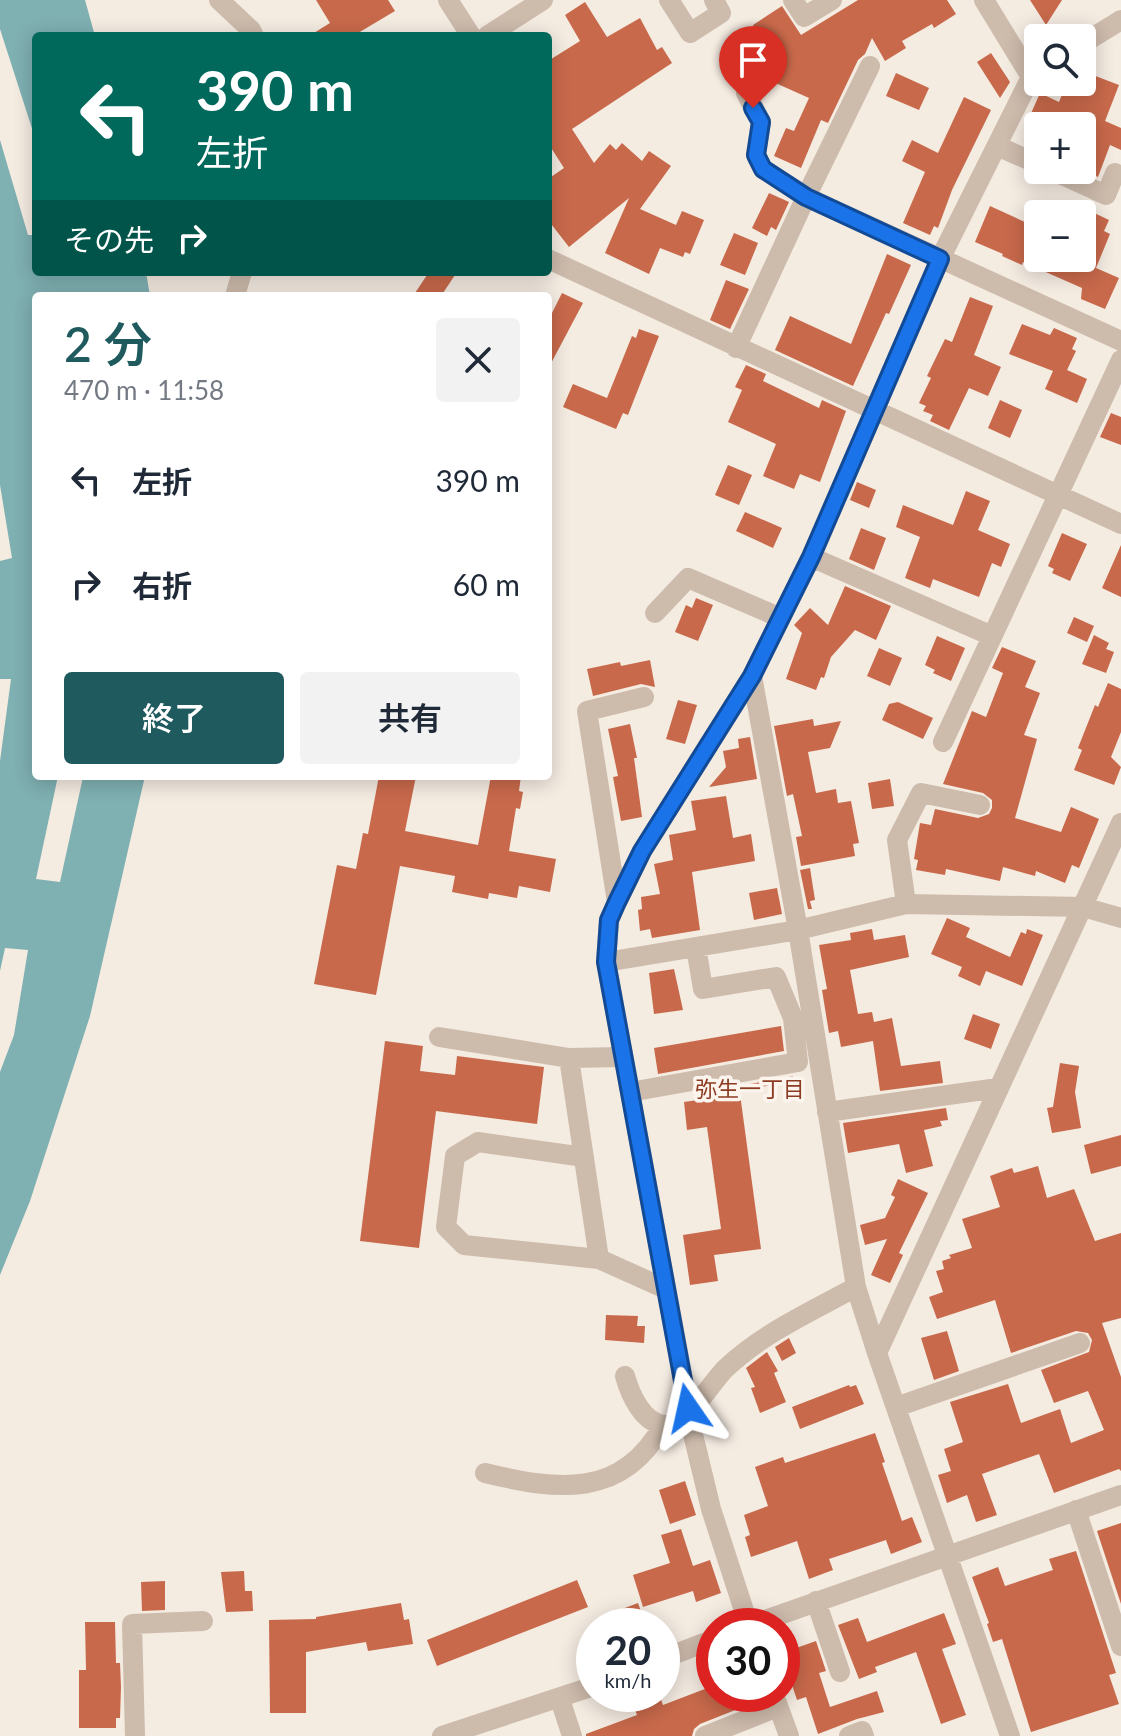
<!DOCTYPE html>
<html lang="ja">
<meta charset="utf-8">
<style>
:root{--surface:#fff;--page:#f2f2f3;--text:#1f2937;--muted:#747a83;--accent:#1f5a5e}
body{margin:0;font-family:Lato,"Noto Sans JP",sans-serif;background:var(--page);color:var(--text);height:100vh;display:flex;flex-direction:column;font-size:30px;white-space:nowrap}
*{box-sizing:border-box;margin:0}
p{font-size:26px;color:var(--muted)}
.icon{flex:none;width:44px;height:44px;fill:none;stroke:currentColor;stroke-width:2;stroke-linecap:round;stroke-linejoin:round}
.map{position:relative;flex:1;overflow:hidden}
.details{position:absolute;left:32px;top:292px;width:520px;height:488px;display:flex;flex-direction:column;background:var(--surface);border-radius:8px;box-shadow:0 4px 20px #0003}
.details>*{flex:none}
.guide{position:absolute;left:32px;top:32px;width:520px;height:244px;border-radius:8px;box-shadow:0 4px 20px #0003;background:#00695c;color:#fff;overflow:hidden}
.buttons{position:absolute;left:1024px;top:24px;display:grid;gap:16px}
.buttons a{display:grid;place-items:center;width:72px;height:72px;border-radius:8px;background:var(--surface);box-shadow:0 4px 20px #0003;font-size:40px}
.speed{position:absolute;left:576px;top:1608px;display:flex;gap:16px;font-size:40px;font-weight:700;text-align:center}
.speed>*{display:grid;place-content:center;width:104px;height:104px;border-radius:50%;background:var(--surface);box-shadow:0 4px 20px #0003;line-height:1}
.speed small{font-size:20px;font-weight:400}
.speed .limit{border:12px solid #d22;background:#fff;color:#111}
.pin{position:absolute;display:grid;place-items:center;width:68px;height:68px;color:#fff;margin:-82px -34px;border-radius:50% 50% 50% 0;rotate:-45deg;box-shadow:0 0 8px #0007}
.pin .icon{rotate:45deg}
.me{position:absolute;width:88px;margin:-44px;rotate:349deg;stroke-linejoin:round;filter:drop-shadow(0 0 6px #0008)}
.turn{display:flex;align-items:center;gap:28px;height:168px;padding:0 32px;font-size:36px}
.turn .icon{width:104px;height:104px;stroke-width:2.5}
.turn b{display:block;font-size:56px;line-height:68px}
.then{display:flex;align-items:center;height:76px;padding:0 32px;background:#0003;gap:16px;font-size:30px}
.round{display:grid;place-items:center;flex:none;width:84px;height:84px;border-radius:8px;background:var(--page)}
.headline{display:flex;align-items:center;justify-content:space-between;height:136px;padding:0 32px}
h1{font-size:48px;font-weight:600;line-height:60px;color:var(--accent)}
.cta{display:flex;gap:16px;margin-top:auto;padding:16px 32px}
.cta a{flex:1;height:92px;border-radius:8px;background:var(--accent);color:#fff;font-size:32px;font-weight:600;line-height:92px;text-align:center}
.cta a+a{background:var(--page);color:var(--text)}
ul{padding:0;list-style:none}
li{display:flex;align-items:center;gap:24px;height:104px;padding:0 32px}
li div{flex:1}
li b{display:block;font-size:30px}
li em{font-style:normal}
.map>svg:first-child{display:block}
.water{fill:#7fb0b2}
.pier{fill:#f4ebe1}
.building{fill:#c8694b}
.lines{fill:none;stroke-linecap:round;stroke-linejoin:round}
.minor{stroke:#cdbbac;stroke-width:20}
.minor-bridge{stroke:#cdbbac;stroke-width:20}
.route-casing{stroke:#114b97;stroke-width:20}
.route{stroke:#1a73e8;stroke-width:14}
.labels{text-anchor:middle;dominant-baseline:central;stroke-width:7;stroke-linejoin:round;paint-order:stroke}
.neighbourhood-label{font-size:22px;fill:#8c3b22;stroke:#fbf5ee}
</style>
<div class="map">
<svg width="1121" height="1736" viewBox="0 0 1121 1736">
<rect width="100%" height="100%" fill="#f4ebe1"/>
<path class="water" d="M 0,0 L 85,0 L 95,36 L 36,36 L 36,272 L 146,272 L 150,296 L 36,296 L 36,776 L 145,776 L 90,1016 L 30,1201 L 0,1275 Z"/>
<path class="pier" d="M 0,29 L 36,141 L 36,235 L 28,235 L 0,140 Z
M 0,485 L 12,558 L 0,561 Z
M 0,679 L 11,679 L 0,761 Z
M 58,776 L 83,777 L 60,882 L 36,879 Z
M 5,948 L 28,950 L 14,1035 L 0,1072 L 0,971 Z"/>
<path class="building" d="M 316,0 L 388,0 L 395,11 L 353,36 L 309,36 L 330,23 Z
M 858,0 L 947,0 L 956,14 L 934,28 L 932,24 L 902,41 L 906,48 L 885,61 L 872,38 L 865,54 L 858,60 L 828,123 L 821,120 L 801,168 L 774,156 L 786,128 L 794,131 L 809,98 L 771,81 L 759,89 L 754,83 L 747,80 L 743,75 L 773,56 L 753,25 L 782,6 L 801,35 Z
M 1030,0 L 1062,0 L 1046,25 Z
M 585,2 L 607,37 L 640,18 L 657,50 L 662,47 L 672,63 L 572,129 L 594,163 L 610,144 L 616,150 L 622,143 L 642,161 L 649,151 L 671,166 L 640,209 L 676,225 L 682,211 L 704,220 L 690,254 L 685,252 L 683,257 L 660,248 L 649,274 L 605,253 L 629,198 L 569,247 L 548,220 L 548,179 L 564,168 L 548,143 L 548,61 L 580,41 L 565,15 Z
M 991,53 L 1010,82 L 1000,98 L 977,62 Z
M 1085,72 L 1119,85 L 1105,121 L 1121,128 L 1121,150 L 1110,145 L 1098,177 L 1082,170 L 1082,126 L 1032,126 L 1035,121 L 1029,118 L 1040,93 L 1059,102 L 1067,82 L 1082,82 Z
M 896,73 L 929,88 L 919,110 L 886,96 Z
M 964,97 L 991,110 L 952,190 L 938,228 L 934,226 L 930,235 L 903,223 L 925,172 L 902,161 L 912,140 L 938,153 Z
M 769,193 L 789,202 L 776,230 L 771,227 L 767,236 L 752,228 Z
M 990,206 L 1038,228 L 1038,258 L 1082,258 L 1082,231 L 1090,211 L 1109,220 L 1104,231 L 1110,234 L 1096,268 L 1119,278 L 1105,309 L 1081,299 L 1082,288 L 1023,262 L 1022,265 L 1002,256 L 1003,254 L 975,242 Z
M 734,233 L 758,243 L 745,275 L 720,265 Z
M 887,254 L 911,265 L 889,314 L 886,313 L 853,386 L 775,350 L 790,316 L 851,344 Z
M 429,272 L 457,272 L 441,296 L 413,296 Z
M 726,280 L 749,289 L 730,329 L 710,320 Z
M 562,293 L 583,303 L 548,369 L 548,321 Z
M 970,297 L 993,306 L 974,355 L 1001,367 L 988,396 L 969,388 L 949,430 L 930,421 L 933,415 L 923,411 L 926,406 L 919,403 L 931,378 L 927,376 L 945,339 L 952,342 Z
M 1022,324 L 1050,335 L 1054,328 L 1077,338 L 1072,349 L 1076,351 L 1067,370 L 1087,379 L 1077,403 L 1045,389 L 1053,371 L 1009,354 Z
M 639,329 L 659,336 L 628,415 L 623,413 L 616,429 L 563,407 L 573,384 L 607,398 L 632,336 L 636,338 Z
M 746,365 L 766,374 L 763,381 L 819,408 L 822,400 L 846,411 L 820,482 L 800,474 L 794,489 L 763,476 L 776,444 L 728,422 L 742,390 L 735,387 Z
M 1000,400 L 1022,410 L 1010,438 L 988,428 Z
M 1111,413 L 1121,417 L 1121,445 L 1100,437 Z
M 728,465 L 752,475 L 739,505 L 715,495 Z
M 857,482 L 876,490 L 869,508 L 850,500 Z
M 966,491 L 990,501 L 978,530 L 1010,544 L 1001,567 L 992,563 L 979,597 L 933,579 L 930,588 L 905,578 L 920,537 L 896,527 L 903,505 L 953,525 Z
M 745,512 L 782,528 L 773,548 L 736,531 Z
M 861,528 L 886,538 L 874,570 L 849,559 Z
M 1062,533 L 1087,544 L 1070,581 L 1052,573 L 1054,569 L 1048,566 Z
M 1121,545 L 1121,597 L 1102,588 Z
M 845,586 L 891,606 L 876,640 L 855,630 L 831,657 L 824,678 L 821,677 L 816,690 L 786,679 L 802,633 L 794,625 L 810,608 L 828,625 Z
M 696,598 L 713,605 L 698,641 L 675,632 L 686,605 L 692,608 Z
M 1074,617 L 1094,626 L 1087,642 L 1067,633 Z
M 1094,635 L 1109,643 L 1106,649 L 1114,652 L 1106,673 L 1082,664 Z
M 937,636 L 965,648 L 951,681 L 933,673 L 935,670 L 925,665 Z
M 1002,647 L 1036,661 L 1025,687 L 1040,693 L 1024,735 L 1037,739 L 1015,818 L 1061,832 L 1071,807 L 1099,819 L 1079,868 L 1072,865 L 1065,883 L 1036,871 L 1035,876 L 1003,867 L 1000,881 L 946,869 L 945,875 L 916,870 L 918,860 L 914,859 L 920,823 L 931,825 L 935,809 L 978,818 L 989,814 L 992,808 L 992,800 L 983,793 L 943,784 L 972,711 L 986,717 L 1003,673 L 992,668 Z
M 879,648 L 902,658 L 890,686 L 867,676 Z
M 650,660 L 655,687 L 641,684 L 593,696 L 587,669 L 620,662 L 621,666 Z
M 1108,683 L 1121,689 L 1121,732 L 1111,757 L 1121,767 L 1114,785 L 1074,770 L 1082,750 L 1078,748 L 1095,705 L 1098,707 Z
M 678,700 L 697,705 L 685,744 L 666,739 Z
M 898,702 L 933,718 L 923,739 L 882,720 L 889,704 Z
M 813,719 L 814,726 L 841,721 L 830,748 L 808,752 L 816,793 L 836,789 L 838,803 L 851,801 L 859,843 L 853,844 L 855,856 L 801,866 L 796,837 L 802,836 L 793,794 L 787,796 L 774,726 Z
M 630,724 L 637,758 L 634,758 L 642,817 L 621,821 L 613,777 L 618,776 L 608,729 Z
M 750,737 L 757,779 L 709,787 L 726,767 L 723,751 L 739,748 L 738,739 Z
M 379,776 L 416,776 L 405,831 L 478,845 L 491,776 L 521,776 L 519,791 L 523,792 L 520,809 L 516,808 L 509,851 L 556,859 L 550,892 L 519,886 L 517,898 L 489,893 L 488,899 L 452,892 L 455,876 L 400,866 L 376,995 L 314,984 L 337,865 L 356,869 L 363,833 L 368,834 Z
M 890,779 L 894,806 L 872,809 L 868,783 Z
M 726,796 L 733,838 L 751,834 L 755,861 L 692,872 L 700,930 L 652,938 L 650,929 L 640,931 L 638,910 L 642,909 L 641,897 L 660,894 L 654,864 L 673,860 L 669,835 L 696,830 L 691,801 Z
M 810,868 L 815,900 L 810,901 L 812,909 L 808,909 L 800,870 Z
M 777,888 L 782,914 L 754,920 L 749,893 Z
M 947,918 L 970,928 L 966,937 L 1010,957 L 1021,932 L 1026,934 L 1027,929 L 1043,935 L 1022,986 L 986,971 L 980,986 L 958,976 L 962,967 L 931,954 Z
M 872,929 L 874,940 L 905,935 L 909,957 L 850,970 L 858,1014 L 872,1012 L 874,1022 L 892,1018 L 901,1066 L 940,1061 L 943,1083 L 880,1091 L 873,1041 L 841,1047 L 838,1031 L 829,1033 L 822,990 L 827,989 L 819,945 L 851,940 L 850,933 Z
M 674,969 L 683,1010 L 654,1014 L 649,973 Z
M 973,1014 L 1000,1024 L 991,1049 L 964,1039 Z
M 781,1026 L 784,1051 L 658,1074 L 654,1048 Z
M 385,1041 L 423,1046 L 420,1071 L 455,1075 L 457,1056 L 544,1067 L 537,1124 L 436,1111 L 419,1248 L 360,1241 Z
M 1060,1063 L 1079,1066 L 1075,1092 L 1081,1128 L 1052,1133 L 1047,1108 L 1053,1107 Z
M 793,1076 L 794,1081 L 750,1089 L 750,1084 Z
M 740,1094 L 761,1249 L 714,1255 L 718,1281 L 690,1285 L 683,1235 L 721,1229 L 707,1127 L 687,1130 L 684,1102 Z
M 946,1108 L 948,1120 L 940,1121 L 942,1126 L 924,1130 L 933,1166 L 906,1173 L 899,1144 L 848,1153 L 843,1123 Z
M 1121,1135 L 1121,1166 L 1091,1174 L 1084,1145 Z
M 1038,1166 L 1047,1198 L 1074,1189 L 1095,1241 L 1121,1233 L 1121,1318 L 1102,1323 L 1121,1377 L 1121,1471 L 1119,1469 L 1054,1493 L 1039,1454 L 982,1474 L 997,1515 L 976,1522 L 967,1495 L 947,1503 L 938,1475 L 951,1471 L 944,1449 L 963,1442 L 950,1402 L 1008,1384 L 1021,1423 L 1060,1409 L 1071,1443 L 1104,1430 L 1088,1391 L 1054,1403 L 1041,1370 L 1089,1352 L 1092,1340 L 1088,1333 L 1076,1331 L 1011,1353 L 995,1300 L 937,1319 L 929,1297 L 943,1292 L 936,1271 L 944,1269 L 942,1261 L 951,1258 L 949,1255 L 972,1248 L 962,1219 L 1000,1207 L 990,1176 L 1012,1168 L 1014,1173 Z
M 898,1179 L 928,1193 L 899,1253 L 903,1255 L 890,1283 L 871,1275 L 887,1239 L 865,1245 L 860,1225 L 885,1218 L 895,1197 L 891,1195 Z
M 606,1315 L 638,1316 L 637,1326 L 645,1326 L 644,1343 L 605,1340 Z
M 947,1331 L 959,1371 L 934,1380 L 921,1338 Z
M 789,1338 L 796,1353 L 782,1361 L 775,1347 Z
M 767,1352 L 778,1371 L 774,1373 L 786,1402 L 760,1413 L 751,1388 L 755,1387 L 746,1368 Z
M 849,1385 L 850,1387 L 856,1385 L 864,1404 L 800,1429 L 792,1407 Z
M 875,1433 L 885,1462 L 882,1463 L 902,1521 L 912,1517 L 922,1542 L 891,1554 L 886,1540 L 829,1559 L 833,1570 L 809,1579 L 797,1541 L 751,1557 L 745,1537 L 750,1535 L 744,1515 L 768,1506 L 755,1467 L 783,1457 L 785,1463 Z
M 685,1481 L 696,1515 L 670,1524 L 659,1490 Z
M 1121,1523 L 1121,1604 L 1097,1531 Z
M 681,1529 L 693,1566 L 710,1560 L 721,1593 L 696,1602 L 693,1591 L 643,1607 L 633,1575 L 670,1563 L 661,1535 Z
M 1076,1551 L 1116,1673 L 1109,1675 L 1119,1704 L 1031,1732 L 1002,1639 L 993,1642 L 987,1624 L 989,1623 L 972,1577 L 998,1567 L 1005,1586 L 1053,1570 L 1049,1559 Z
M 244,1571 L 245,1591 L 252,1591 L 253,1611 L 226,1612 L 221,1572 Z
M 577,1580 L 588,1607 L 437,1666 L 427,1640 Z
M 165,1581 L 165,1610 L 142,1611 L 141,1582 Z
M 401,1603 L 404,1620 L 409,1619 L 413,1644 L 368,1651 L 366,1642 L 306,1652 L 306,1713 L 270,1713 L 269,1620 L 316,1619 L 316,1617 Z
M 638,1603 L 646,1626 L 622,1626 L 617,1611 Z
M 944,1613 L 956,1644 L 942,1649 L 966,1715 L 941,1724 L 916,1652 L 875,1667 L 877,1672 L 859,1679 L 838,1625 L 858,1618 L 867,1642 Z
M 85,1622 L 115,1622 L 116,1663 L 120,1663 L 121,1687 L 120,1718 L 116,1718 L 116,1728 L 79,1728 L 79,1670 L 86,1670 Z
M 816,1641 L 826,1671 L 819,1673 L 830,1707 L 877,1691 L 884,1712 L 857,1719 L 818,1734 L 806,1697 L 797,1700 L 788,1673 L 782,1675 L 782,1653 Z
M 710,1687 L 713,1694 L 750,1694 L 753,1703 L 700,1724 L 694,1729 L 692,1736 L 586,1736 L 586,1734 L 637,1715 L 632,1702 L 659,1694 L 663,1705 Z"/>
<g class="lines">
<path class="minor" d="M 219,0 L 251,30 L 254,36
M 448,0 L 471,36
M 669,0 L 690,33 L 721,13 L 714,0
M 793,0 L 804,17 L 832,0
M 984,0 L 1031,77
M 487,36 L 543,0
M 1082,44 L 1121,20
M 746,93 L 761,122 L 756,155 L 763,169 L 806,197 L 870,66
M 997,146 L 1038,164
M 1051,170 L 1106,195 L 1115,173
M 548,259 L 1121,524
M 235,296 L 242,272
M 736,348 L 806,197 L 1121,341
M 811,557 L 992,636
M 655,613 L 688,578 L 781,618
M 752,676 L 798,930 L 856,1287 L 877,1353
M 943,742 L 1121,360
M 617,902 L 587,711 L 644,697
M 906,904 L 897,840 L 921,793 L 980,805
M 606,962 L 798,930 L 906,904 L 1083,907 L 1121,918
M 439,1037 L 569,1058
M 623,1057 L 569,1058 L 599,1259 L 666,1289
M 630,1092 L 798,1062 L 793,1018 L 776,977 L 703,989 L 696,947
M 827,1112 L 998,1088
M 584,1157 L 478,1142 L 455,1156 L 446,1227 L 464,1245 L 599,1259
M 625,1376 C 630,1394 643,1424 665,1425 C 687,1426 712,1381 726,1368 C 763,1333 812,1311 856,1287
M 685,1390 L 606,962 L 609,920 L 617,902 L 642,851 L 752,676 L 811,557 L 940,259 L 1031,77 L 1038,72
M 896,1407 L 1080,1343
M 691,1426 L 711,1509 L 749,1626
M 485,1473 C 556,1490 622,1500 663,1425
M 1076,1510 L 1121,1646
M 816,1601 L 840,1672
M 748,1626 L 1121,1495
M 662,1659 L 714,1639
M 774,1695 L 789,1736
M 560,1699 L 572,1736
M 135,1736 L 132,1624 L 203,1621
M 442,1736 L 594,1686
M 705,1736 L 778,1707
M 849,1736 L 862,1731 L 864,1736
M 1010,1736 L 877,1353 L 1121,823"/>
<path class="minor-bridge" d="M 685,1390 L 691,1426"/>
</g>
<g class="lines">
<g class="route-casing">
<path id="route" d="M 688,1408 L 606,962 L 609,920 L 617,902 L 642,851 L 752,676 L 811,557 L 940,259 L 806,197 L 763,169 L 756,155 L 761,122 L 753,108"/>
</g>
<use href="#route" class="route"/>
</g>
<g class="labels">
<g class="neighbourhood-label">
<text x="750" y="1088">弥生一丁目</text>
</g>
</g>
</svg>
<div class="buttons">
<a><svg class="icon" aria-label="search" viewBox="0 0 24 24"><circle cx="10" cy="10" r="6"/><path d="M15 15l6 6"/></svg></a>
<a>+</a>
<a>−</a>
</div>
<div class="speed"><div>20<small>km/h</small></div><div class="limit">30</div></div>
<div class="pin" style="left:753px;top:108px;background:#d93025"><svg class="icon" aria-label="arrive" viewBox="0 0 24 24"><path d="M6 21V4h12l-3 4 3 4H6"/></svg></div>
<svg class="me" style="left:688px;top:1408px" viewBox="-20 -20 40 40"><path d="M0-17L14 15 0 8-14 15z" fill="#1a73e8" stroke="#fff" stroke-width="4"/></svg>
<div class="guide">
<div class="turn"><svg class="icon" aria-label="left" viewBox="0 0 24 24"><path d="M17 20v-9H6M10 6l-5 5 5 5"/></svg><div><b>390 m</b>左折</div></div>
<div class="then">その先<svg class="icon" aria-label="right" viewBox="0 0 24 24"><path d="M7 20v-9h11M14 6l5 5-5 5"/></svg></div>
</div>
<section class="details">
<div class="headline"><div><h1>2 分</h1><p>470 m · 11:58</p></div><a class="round"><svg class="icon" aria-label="close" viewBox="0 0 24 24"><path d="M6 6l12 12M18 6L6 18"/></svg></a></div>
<ul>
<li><svg class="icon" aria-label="left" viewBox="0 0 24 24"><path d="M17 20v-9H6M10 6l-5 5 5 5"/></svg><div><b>左折</b></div><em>390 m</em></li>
<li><svg class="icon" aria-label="right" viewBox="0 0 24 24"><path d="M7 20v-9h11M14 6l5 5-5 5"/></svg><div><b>右折</b></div><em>60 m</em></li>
</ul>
<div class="cta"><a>終了</a><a>共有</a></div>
</section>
</div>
